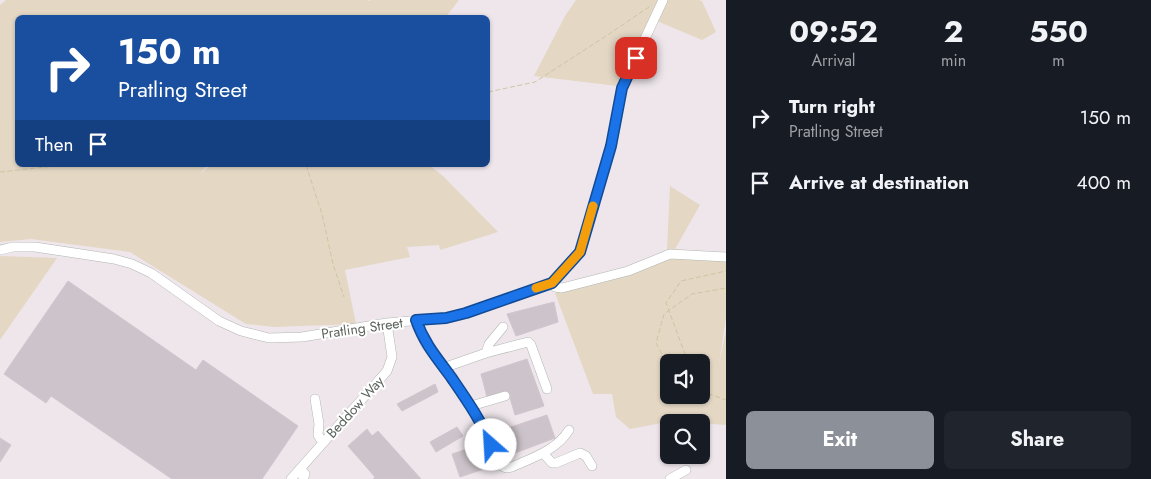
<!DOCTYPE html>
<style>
:root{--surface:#171b24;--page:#20242c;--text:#f1f3f6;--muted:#9ea1a6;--accent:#8c9099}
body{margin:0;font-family:Jost,sans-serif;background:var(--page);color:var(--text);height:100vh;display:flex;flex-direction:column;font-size:19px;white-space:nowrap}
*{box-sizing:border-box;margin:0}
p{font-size:16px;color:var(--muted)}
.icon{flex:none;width:28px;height:28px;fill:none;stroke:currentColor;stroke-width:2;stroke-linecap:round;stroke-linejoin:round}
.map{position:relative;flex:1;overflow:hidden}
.side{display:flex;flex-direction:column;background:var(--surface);width:425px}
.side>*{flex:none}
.banner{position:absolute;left:15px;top:15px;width:475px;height:152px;border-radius:8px;box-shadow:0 1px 4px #0004;background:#1a4fa0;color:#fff;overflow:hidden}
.fabs{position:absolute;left:660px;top:354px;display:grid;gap:10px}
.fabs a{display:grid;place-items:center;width:50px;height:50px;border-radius:8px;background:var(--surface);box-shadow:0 1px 4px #0004;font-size:25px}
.pin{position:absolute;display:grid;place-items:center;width:42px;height:42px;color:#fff;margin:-21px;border-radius:10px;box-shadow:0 2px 8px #0006}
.me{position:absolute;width:55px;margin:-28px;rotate:334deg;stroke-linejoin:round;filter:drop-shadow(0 0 4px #0008)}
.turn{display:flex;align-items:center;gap:18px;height:105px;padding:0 20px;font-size:22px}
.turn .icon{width:65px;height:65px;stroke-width:2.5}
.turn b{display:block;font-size:35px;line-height:42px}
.then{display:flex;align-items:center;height:48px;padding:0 20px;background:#0003;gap:10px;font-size:19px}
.eta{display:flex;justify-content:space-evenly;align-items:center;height:85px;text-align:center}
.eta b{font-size:30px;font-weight:700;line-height:35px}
.button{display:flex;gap:10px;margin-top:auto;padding:10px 20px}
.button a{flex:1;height:58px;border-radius:8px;background:var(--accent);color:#fff;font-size:20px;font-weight:700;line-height:58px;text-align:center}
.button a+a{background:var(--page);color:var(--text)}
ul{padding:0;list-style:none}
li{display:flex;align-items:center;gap:15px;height:65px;padding:0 20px}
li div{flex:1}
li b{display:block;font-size:19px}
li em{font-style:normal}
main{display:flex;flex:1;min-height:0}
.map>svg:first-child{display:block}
.green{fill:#e4d7c4;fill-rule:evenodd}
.building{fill:#ccc4ca;stroke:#d3c4cf}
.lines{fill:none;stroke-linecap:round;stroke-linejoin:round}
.minor-casing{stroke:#b1b7b2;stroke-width:10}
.path{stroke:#cbc7a2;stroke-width:1;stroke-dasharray:5 2.5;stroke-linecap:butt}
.minor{stroke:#fff;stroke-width:9}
.route-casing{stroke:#114b97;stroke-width:12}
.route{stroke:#1a73e8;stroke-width:9}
.slow{stroke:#f59e0b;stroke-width:9}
.labels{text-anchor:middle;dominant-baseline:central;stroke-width:4;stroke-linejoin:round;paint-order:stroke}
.street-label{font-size:14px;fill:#5d655e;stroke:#fff}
</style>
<main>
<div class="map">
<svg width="726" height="479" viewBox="0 0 726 479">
<rect width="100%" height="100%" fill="#eee6eb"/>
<path class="green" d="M 6,0 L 368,0 L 369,1 L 371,0 L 459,0 L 445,18 L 18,18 L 18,165 L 207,165 L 201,173 L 211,165 L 429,165 L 443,176 L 498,232 L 440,250 L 439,245 L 407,247 L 410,257 L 345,270 L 356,324 L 274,327 L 246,324 L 130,252 L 31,239 L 0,242 L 0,5 Z
M 576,0 L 658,0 L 617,86 L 534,76 L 565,16 Z
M 667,0 L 699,0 L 702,1 L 716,32 L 702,40 L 657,21 Z
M 670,186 L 700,205 L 675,249 L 726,258 L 726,318 L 719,364 L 726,330 L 726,425 L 672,421 L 630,429 L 616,417 L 612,394 L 593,394 L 555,293 L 632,272 L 667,251 ZM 669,362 L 701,362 L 701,395 L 669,395 Z
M 0,256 L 57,258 L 0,340 Z"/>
<path class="building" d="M 68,281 L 196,370 L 203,360 L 298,426 L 262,479 L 172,479 L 51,396 L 46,403 L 4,374 Z
M 554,302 L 558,322 L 516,336 L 507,314 Z
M 527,359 L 544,406 L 515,415 L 508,391 L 487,397 L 481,374 Z
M 435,384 L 438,392 L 402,411 L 397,404 Z
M 547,415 L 555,438 L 515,453 L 505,429 Z
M 457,427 L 463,436 L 436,452 L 430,442 Z
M 367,429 L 372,436 L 378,431 L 421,479 L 373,479 L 375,477 L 348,446 Z
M 0,438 L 11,445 L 0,462 Z
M 482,444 L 490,467 L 460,477 L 452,454 Z"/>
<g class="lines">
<g class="minor-casing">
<path id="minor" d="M 0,250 L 13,247 L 35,247 L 114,259 L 132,264 L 151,273 L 219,321 L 241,331 L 269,338 L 302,337 L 387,323 L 446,318 L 466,313 L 552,283 L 580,252 L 611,146 L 622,88 L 663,0
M 552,283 L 555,287 L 562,288 L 628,271 L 670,254 L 726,257
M 416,320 L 425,343 L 471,406 L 485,430 L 502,466 L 506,468 L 512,467 C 532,458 557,450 569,430
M 486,353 L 528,342 L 531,345 L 547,389
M 443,368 L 486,353 L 489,344 L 503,327
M 315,399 L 319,424 L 318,435 L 323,443
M 471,406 L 505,396
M 543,453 L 552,463 L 556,463 L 580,453 L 586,456 L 592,466
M 300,469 L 305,474 L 303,479
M 291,479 L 387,371 L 392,357 L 387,323
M 670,479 L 686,470"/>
</g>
<path class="path" d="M 488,92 L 535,82 L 606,36 L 652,5
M 306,165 L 322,214 L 333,264 L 344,297
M 0,172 L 65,165
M 688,362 L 666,303 L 681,281 L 726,271
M 669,367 L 656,343 L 664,314 L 692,294 L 726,288
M 701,391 L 726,400"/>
<use href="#minor" class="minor"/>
</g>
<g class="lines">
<g class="route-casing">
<path id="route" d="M 491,445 C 481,420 466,399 451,377 C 437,358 424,343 416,320 L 446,318 L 466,313 L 552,283 L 580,252 L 611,146 L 622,88 L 636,58"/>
</g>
<use href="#route" class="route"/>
<path class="slow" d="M 536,288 L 552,283 L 580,252 L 593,206"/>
</g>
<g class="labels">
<g class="street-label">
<text transform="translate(362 328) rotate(-8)">Pratling Street</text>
<text transform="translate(355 407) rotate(-48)">Beddow Way</text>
</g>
</g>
</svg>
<div class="fabs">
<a><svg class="icon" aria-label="sound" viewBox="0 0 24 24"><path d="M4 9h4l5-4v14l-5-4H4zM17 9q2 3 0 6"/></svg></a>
<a><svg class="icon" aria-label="search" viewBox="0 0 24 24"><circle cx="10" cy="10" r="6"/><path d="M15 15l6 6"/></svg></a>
</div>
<div class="pin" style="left:636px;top:58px;background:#d93025"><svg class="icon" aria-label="arrive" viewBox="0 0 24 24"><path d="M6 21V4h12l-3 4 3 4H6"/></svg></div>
<svg class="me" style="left:491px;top:445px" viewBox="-20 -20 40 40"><circle r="19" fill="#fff"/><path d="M0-13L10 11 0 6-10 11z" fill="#1a73e8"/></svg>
<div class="banner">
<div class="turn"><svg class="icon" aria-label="right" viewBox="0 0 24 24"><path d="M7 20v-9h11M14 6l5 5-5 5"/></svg><div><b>150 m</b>Pratling Street</div></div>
<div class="then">Then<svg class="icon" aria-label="arrive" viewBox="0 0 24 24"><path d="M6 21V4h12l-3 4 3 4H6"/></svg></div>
</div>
</div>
<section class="side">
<div class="eta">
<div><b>09:52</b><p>Arrival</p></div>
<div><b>2</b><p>min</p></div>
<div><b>550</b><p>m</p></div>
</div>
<ul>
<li><svg class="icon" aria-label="right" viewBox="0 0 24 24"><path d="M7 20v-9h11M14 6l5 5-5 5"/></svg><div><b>Turn right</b><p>Pratling Street</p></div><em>150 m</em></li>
<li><svg class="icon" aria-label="arrive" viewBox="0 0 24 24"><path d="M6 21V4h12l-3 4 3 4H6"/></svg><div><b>Arrive at destination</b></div><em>400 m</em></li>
</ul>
<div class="button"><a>Exit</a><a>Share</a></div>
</section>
</main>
